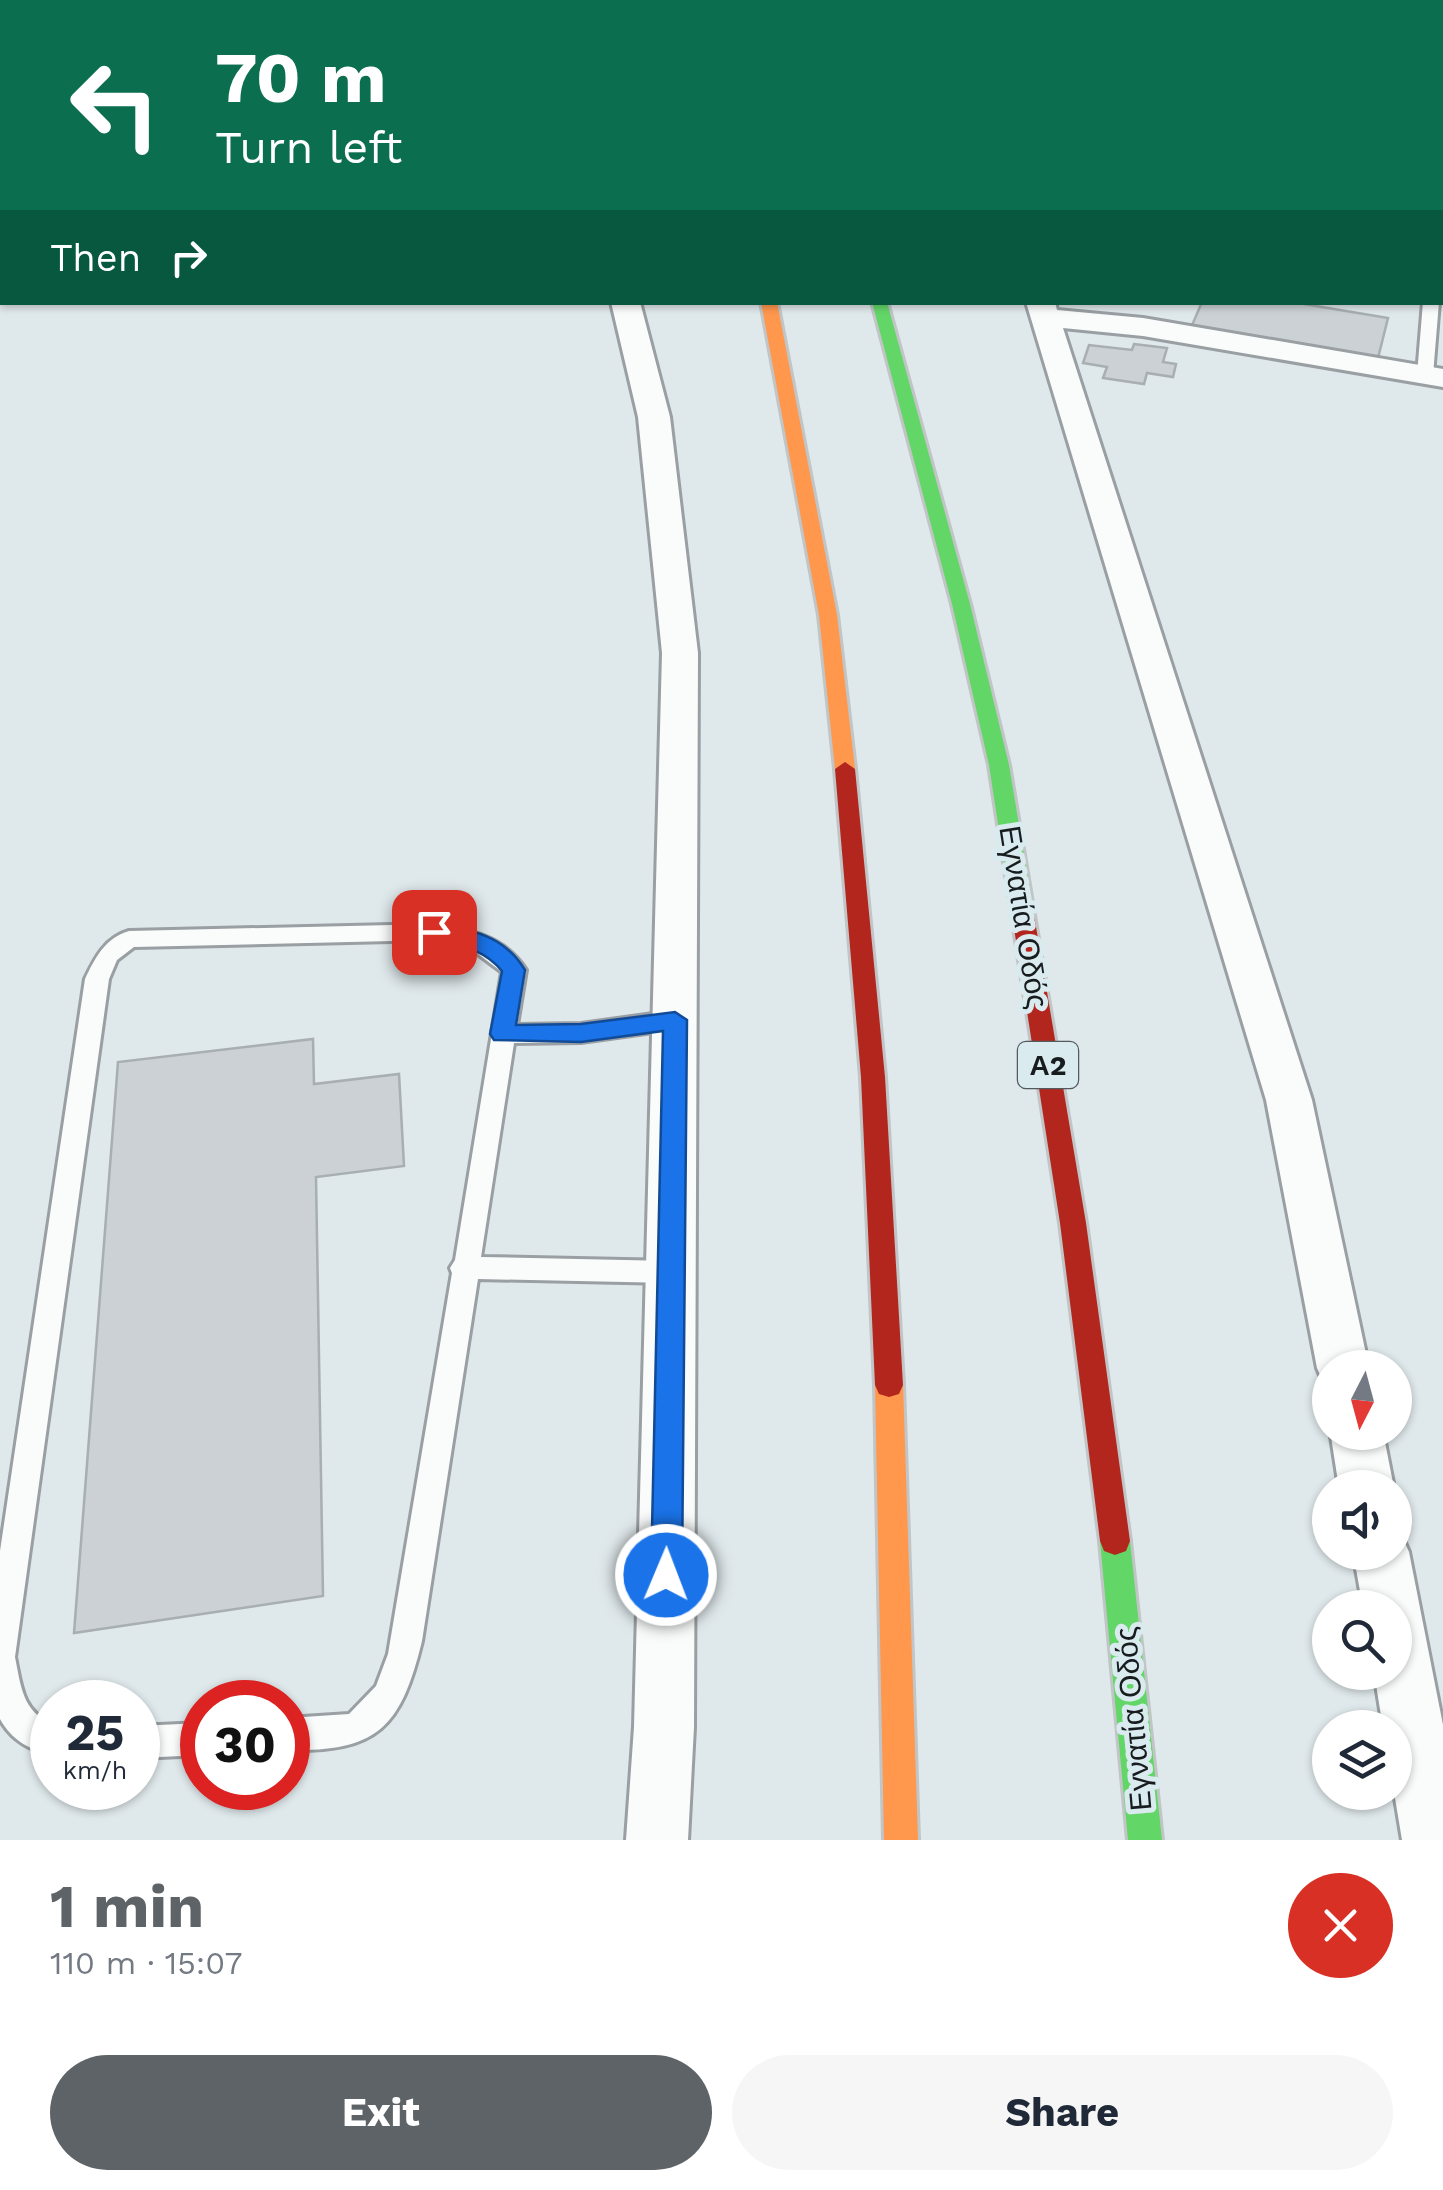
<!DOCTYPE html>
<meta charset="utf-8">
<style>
:root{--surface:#fff;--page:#f6f6f7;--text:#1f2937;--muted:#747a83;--accent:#5d6366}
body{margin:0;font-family:"Work Sans",sans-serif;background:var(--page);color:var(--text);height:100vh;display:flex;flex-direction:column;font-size:38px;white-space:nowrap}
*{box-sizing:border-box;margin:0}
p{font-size:32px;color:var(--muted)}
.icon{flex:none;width:55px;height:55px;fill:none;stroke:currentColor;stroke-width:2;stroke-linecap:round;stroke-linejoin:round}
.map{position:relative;height:1840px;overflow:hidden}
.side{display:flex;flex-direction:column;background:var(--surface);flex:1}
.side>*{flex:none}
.hud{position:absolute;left:0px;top:0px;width:1445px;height:305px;box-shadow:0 2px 8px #0004;background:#0b6e4f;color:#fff;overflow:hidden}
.needle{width:65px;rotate:186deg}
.buttons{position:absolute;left:1312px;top:1350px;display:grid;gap:20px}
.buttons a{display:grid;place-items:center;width:100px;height:100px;border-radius:50%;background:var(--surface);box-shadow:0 2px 8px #0004;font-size:50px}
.speed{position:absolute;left:30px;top:1680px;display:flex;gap:20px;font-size:50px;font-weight:700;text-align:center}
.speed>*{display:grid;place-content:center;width:130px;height:130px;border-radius:50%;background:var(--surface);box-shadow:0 2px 8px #0004;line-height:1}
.speed small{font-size:25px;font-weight:400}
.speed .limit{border:15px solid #d22;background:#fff;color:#111}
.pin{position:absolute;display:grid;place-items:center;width:85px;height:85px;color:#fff;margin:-42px;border-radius:20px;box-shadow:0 5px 15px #0006}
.me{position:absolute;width:110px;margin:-55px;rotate:1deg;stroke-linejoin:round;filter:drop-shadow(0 0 8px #0008)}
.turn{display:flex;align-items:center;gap:35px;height:210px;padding:0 50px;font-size:45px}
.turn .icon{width:130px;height:130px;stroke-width:2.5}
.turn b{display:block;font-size:70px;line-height:85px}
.then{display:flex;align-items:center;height:95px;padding:0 50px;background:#0003;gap:20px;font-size:38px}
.round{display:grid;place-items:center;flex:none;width:105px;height:105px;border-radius:52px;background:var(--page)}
.summary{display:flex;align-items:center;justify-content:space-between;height:170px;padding:0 50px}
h1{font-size:60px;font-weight:700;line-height:75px;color:var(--accent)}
.action{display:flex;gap:20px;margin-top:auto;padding:20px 50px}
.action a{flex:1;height:115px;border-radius:60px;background:var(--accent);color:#fff;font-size:40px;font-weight:700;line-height:115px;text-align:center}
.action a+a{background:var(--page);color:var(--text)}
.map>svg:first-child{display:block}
.building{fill:#cbd1d4;stroke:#a8aeb1;stroke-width:2.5}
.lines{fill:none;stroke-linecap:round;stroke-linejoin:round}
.lane-casing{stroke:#999fa2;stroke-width:6}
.street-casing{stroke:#999fa2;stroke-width:6}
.fast-casing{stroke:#c1c5c6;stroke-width:6}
.slow-casing{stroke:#c1c5c6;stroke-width:6}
.jam-casing{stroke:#c1c5c6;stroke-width:6}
.lane{fill:#fafcfc;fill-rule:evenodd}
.street{fill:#fafcfc;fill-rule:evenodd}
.fast{fill:#63d668;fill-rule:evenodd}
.slow{fill:#ff974d;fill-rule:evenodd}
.jam{fill:#b3261e;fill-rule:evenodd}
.route{fill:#1a73e8;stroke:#114b97;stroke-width:2.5}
.labels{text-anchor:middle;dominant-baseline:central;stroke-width:10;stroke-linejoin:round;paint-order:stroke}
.shield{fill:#daebf0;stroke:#525a5d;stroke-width:2.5}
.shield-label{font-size:28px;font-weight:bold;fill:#171c1e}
.street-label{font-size:30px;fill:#171c1e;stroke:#daebf0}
</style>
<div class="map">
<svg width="1443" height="1840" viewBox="0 0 1443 1840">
<rect width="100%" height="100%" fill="#dfe8eb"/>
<path class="building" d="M 1202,302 L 1292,302 L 1388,318 L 1377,362 L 1190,330 Z
M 1134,344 L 1167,348 L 1163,362 L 1176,364 L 1173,377 L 1147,373 L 1144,384 L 1103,378 L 1107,367 L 1083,363 L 1089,345 L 1132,350 Z
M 313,1039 L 314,1084 L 399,1074 L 404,1166 L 316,1177 L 323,1596 L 74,1633 L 118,1062 Z"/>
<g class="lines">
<g class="lane-casing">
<path id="lane" d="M 1442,58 L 1443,58 L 1443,66 L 1442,66 Z
M 1442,285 L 1443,285 L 1443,295 L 1442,295 Z
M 1423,302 L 1439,302 L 1433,375 L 1425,380 L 1417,375 Z
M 434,924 C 470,930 505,937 526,970 L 517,1025 L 581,1024 L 675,1011 L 683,1014 L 687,1020 L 683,1026 L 675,1029 L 581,1042 L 514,1043 L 481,1257 L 671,1261 L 680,1264 L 684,1272 L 680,1280 L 671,1283 L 478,1279 L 422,1641 C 401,1727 378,1752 288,1750 L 288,1718 L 349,1714 L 376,1686 L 388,1654 L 452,1273 L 450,1268 L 455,1260 L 502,972 L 470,948 L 434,940 L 134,947 L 117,960 L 109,979 L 15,1657 C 21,1686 22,1711 52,1724 L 52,1756 C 30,1749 12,1741 0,1719 L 0,1551 L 85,979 C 95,958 105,938 129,931 Z
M 202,1723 L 202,1755 L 138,1758 L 138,1726 Z"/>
</g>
<g class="street-casing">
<path id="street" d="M 512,0 L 534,0 L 535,2 L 513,2 Z
M 887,0 L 909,0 L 910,2 L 888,2 Z
M 0,152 L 2,152 L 2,168 L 0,168 Z
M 611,302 L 640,302 L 670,417 L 698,653 L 694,1727 L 688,1840 L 626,1840 L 634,1727 L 662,653 L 638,417 Z
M 1026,302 L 1055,302 L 1057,310 L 1143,318 L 1443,369 L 1443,387 L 1143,336 L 1063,328 L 1312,1100 L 1369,1368 L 1330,1368 L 1330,1386 L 1324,1384 L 1317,1368 L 1266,1100 Z
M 1330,1430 L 1383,1432 L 1394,1488 L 1339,1488 Z
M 1395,1531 L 1401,1534 L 1409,1552 L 1443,1725 L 1443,1840 L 1402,1840 L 1394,1792 L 1395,1728 L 1383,1728 L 1374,1672 L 1395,1672 L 1395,1608 L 1363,1608 L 1353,1552 L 1395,1552 Z"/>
</g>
<g class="fast-casing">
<path id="fast" d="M 737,0 L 749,0 L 751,2 L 739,2 Z
M 872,302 L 887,302 L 970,604 L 1009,765 L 1033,909 L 1022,917 L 1011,909 L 989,765 L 952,604 Z
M 1115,1527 L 1126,1531 L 1130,1541 L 1162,1840 L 1128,1840 L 1100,1541 L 1104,1531 Z"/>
</g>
<g class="slow-casing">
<path id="slow" d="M 658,0 L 670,0 L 671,2 L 659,2 Z
M 761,302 L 777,302 L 837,615 L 855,769 L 845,776 L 835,769 L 819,615 Z
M 889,1373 L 899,1376 L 903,1385 L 918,1840 L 884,1840 L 875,1385 L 879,1376 Z"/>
</g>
<g class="jam-casing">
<path id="jam" d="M 845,762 L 855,769 L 885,1077 L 903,1385 L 899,1394 L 889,1397 L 879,1394 L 875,1385 L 861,1077 L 835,769 Z
M 1022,901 L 1033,909 L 1086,1223 L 1130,1541 L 1126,1551 L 1115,1555 L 1104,1551 L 1100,1541 L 1060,1223 L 1011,909 Z"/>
</g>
<use href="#lane" class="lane"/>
<use href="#street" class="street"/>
<use href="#fast" class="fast"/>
<use href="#slow" class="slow"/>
<use href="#jam" class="jam"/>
</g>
<path class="route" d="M 434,924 C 472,930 504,935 525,970 L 516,1025 L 581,1024 L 675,1012 L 687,1020 L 682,1575 L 677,1585 L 666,1589 L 656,1585 L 651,1575 L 663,1031 L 581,1042 L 494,1040 L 490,1034 L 502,971 C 480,945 457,947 426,938 L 422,932 L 426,927 Z"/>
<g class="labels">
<rect class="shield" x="1018" y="1042" width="60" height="46" rx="8"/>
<g class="shield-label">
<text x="1048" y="1065">Α2</text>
</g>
<g class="street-label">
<text transform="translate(1024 917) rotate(81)">Εγνατία Οδός</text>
<text transform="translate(1133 1719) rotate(-95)">Εγνατία Οδός</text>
</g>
</g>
</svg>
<div class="buttons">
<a><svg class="needle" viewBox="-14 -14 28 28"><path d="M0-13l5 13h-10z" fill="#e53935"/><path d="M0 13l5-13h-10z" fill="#747a83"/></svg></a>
<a><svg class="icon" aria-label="sound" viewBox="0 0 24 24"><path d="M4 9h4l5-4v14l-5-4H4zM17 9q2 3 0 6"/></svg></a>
<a><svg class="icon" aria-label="search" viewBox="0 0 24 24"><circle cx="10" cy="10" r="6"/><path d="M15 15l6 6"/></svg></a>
<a><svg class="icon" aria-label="layers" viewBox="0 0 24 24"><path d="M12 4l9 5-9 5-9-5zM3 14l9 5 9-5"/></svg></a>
</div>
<div class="speed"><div>25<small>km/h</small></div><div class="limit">30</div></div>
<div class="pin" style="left:434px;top:932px;background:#d93025"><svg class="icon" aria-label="arrive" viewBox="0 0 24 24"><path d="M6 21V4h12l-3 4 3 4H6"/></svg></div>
<svg class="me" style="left:666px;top:1575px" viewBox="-20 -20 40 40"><circle r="17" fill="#1a73e8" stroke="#fff" stroke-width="3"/><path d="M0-11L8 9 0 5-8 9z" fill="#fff"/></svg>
<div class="hud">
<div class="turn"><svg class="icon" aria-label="left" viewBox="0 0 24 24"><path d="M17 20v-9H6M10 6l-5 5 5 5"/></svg><div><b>70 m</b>Turn left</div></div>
<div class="then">Then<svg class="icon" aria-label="right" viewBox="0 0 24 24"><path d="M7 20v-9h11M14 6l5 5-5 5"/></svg></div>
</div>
</div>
<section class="side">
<div class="summary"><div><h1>1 min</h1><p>110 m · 15:07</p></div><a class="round" style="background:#d93025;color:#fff"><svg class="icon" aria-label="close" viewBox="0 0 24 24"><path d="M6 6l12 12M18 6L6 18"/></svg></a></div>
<div class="action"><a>Exit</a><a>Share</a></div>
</section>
